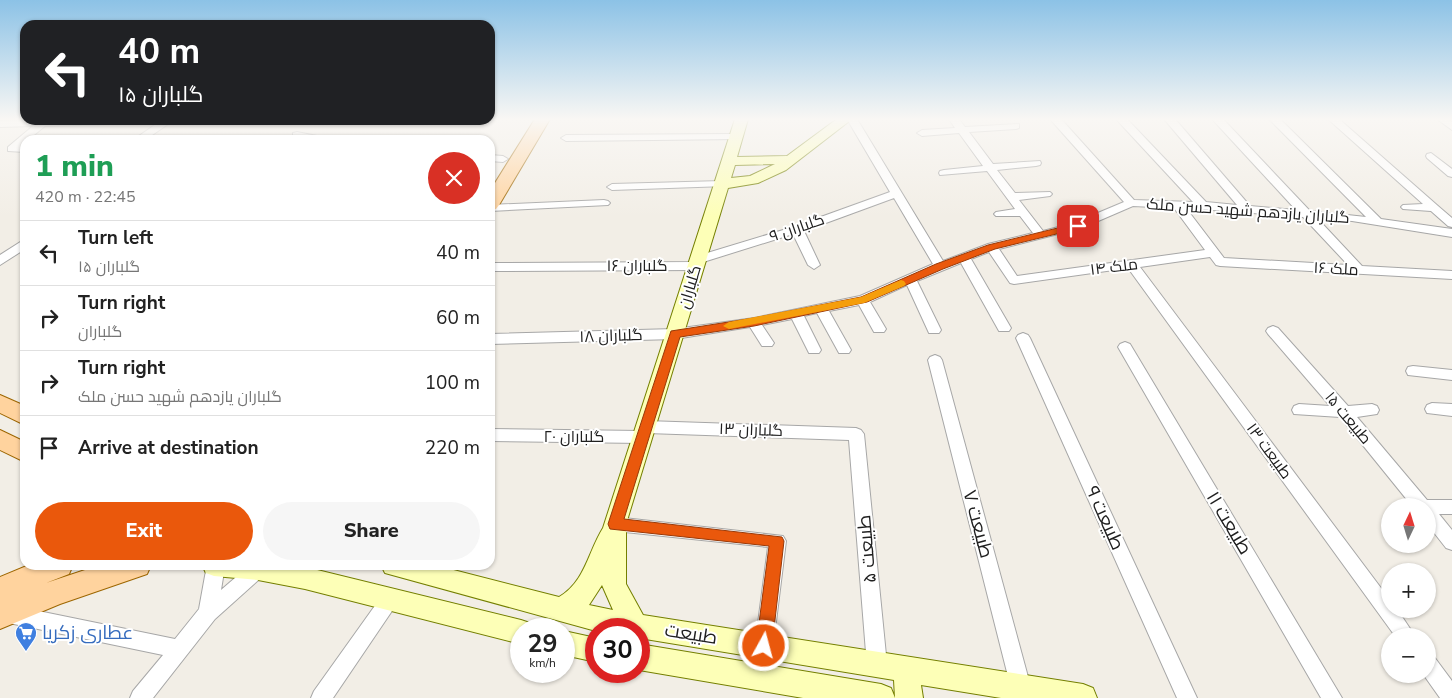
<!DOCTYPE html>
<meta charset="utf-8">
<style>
:root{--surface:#fff;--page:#f6f6f6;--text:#222;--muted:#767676;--line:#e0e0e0;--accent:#ea580c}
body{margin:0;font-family:"Nunito Sans",Cairo,sans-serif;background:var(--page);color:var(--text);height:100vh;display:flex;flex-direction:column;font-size:19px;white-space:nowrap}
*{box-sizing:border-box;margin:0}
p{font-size:16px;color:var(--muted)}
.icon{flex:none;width:28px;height:28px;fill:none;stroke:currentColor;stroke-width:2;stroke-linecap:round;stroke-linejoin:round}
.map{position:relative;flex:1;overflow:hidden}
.side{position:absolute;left:20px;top:135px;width:475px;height:435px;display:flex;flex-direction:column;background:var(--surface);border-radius:15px;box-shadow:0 1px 4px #0004}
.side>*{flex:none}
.banner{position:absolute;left:20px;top:20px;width:475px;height:105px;border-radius:15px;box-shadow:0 1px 4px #0004;background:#202124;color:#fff;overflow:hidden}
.needle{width:32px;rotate:4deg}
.buttons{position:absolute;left:1381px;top:498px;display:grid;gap:10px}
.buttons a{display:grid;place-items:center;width:55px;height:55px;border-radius:50%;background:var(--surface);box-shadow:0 1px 4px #0004;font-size:25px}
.speed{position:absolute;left:510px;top:618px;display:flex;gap:10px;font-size:25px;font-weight:700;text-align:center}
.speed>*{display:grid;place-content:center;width:65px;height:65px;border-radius:50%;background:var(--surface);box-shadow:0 1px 4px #0004;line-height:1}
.speed small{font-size:12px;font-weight:400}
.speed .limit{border:8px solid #d22;background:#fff;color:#111}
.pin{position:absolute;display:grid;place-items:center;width:42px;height:42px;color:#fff;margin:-21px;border-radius:10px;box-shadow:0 2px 8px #0006}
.me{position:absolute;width:55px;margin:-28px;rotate:7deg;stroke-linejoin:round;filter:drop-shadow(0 0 4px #0008)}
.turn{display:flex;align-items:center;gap:18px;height:105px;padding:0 15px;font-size:22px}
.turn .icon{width:65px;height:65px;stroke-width:2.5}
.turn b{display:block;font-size:35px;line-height:42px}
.round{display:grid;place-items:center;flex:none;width:52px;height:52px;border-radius:26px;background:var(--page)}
.summary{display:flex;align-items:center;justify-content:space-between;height:85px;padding:0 15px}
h1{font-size:30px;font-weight:800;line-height:38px;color:#1e9e55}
.primary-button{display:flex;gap:10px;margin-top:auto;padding:10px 15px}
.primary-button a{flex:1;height:58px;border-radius:30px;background:var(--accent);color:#fff;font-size:20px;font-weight:800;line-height:58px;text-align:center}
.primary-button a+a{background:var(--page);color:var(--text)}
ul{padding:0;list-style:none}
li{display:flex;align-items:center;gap:15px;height:65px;padding:0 15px;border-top:1px solid var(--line)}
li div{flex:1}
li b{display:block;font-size:19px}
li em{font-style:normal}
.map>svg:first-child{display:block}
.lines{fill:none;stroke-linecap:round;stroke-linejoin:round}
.street-casing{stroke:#a7a7a7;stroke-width:2}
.secondary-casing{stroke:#747f00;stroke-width:2}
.primary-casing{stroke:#9d6600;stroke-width:2}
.street{fill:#fff;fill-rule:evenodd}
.secondary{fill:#fdffb7;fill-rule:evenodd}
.primary{fill:#ffd39e;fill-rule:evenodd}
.route{fill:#ea580c;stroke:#983908}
.slow{fill:#f59e0b}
.labels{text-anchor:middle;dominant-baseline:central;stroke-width:4;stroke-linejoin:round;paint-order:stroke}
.street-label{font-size:16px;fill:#202020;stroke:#fff}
.near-street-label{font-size:19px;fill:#202020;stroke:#fff}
.near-shop-label{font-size:19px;fill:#366cbe;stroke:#fff;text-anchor:start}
</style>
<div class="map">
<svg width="1452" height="698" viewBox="0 0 1452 698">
<rect width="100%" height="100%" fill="#f2eee6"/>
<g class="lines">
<g class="street-casing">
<path id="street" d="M 847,119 L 857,119 L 943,261 L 988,244 L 1033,233 L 1020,216 L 996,216 L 994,214 L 996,212 L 1015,209 L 987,171 L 940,175 L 939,173 L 940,171 L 944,170 L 983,166 L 959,133 L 922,136 L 917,133 L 922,130 L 955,128 L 949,119 L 959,119 L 965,127 L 1019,124 L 1019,128 L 1016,129 L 969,132 L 993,164 L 1040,161 L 1041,163 L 1040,165 L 1036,166 L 997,170 L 1015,193 L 1050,192 L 1052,194 L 1050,196 L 1019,200 L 1043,231 L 1074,223 L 1124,202 L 1050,119 L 1061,119 L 1134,200 L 1193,202 L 1116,119 L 1127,119 L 1206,202 L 1237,205 L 1164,119 L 1175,119 L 1250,206 L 1296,210 L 1212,119 L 1223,119 L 1310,211 L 1366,217 L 1269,119 L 1280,119 L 1381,219 L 1452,229 L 1452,237 L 1352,221 L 1317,218 L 1362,266 L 1452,271 L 1452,279 L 1220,266 L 1216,265 L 1210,257 L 1140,267 L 1390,600 L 1390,609 L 1397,609 L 1415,636 L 1395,636 L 1128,268 L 1014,284 L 1010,283 L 989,252 L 971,259 L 1011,328 L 1009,331 L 999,331 L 961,263 L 917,281 L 941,330 L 939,333 L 929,333 L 907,285 L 870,302 L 886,329 L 884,332 L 874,332 L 859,305 L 829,311 L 851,350 L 849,353 L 839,353 L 817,313 L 804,316 L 821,350 L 819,353 L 809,353 L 792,319 L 762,325 L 774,343 L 772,346 L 762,346 L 750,327 L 675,339 L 490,344 L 490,334 L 675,329 L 754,318 L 860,296 L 933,264 L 894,198 L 804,231 L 820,265 L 814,269 L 808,265 L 793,234 L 700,263 L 702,266 L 696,270 L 490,271 L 490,263 L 693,262 L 692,260 L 694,257 L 793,227 L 890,192 ZM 1133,206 L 1174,208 L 1205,250 L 1017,276 L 999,249 L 1082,228 ZM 1186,208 L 1303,217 L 1348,265 L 1224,258 Z
M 1328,119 L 1339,119 L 1438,206 L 1452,218 L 1452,227 L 1448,226 L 1431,211 L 1403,209 L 1401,207 L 1403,205 L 1423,204 Z
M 1437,119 L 1448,119 L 1452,122 L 1452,130 Z
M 38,120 L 148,120 L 143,123 L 45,126 L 28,140 L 25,140 L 22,146 L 25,146 L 25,152 L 8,151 L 8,147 L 33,126 L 0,127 L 0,121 Z
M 162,120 L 174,120 L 145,140 L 133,140 Z
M 297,132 L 327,138 L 328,140 L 307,140 L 293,137 L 293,133 Z
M 736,134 L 741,137 L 740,139 L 566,141 L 561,138 L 566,135 Z
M 1431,153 L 1452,169 L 1452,177 L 1448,176 L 1427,158 L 1426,156 L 1427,154 Z
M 490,155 L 503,156 L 508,159 L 503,162 L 490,161 Z
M 722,181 L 727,184 L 726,186 L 612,190 L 607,187 L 612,184 Z
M 604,200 L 608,201 L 610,203 L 608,205 L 490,211 L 490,205 Z
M 25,239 L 25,249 L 0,265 L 0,255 Z
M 1273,326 L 1278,328 L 1348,406 L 1372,404 L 1377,406 L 1379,410 L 1377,414 L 1357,417 L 1427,500 L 1452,500 L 1452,514 L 1439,514 L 1452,530 L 1452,550 L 1446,548 L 1428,525 L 1428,506 L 1412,506 L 1340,417 L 1294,414 L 1292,410 L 1294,406 L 1299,404 L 1330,406 L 1268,334 L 1266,331 L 1268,328 Z
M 1023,333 L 1028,335 L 1030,338 L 1197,698 L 1177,698 L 1016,338 L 1018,335 Z
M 1125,342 L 1130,344 L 1342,698 L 1321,698 L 1118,347 L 1120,344 Z
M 935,355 L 940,357 L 942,360 L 1031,688 L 1028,695 L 1021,698 L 1014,695 L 1011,688 L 928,360 L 930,357 Z
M 1413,366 L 1452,370 L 1452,380 L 1408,375 L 1406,371 L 1408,367 Z
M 1432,403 L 1452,404 L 1452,416 L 1427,413 L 1425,409 L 1427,405 Z
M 646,421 L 856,428 L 861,430 L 864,434 L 887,665 L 884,672 L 877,674 L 870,672 L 867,665 L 849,440 L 647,433 L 650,437 L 647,441 L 642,443 L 490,441 L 490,429 L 641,431 L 638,427 L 641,423 Z
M 615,517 L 783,536 L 786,541 L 773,646 L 771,652 L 764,655 L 757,652 L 755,646 L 768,547 L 615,531 L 609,529 L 607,524 L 609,519 Z
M 207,565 L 225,565 L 221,590 L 250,565 L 265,565 L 267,569 L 264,575 L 215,619 L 153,698 L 130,698 L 133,691 L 163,655 L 9,623 L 2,620 L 0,614 L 2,608 L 9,605 L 175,639 L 199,609 Z
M 390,591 L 396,593 L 399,599 L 396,605 L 333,698 L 311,698 L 314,691 L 384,593 Z
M 1428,656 L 1435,658 L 1452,681 L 1452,698 L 1440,698 L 1423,674 L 1428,674 Z"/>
</g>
<g class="secondary-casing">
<path id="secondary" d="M 735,119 L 748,119 L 737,157 L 787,156 L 837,119 L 852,119 L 786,170 L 758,183 L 728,188 L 626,524 L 626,584 L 643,615 L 1083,684 L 1093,688 L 1097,698 L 1001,698 L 921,685 L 923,698 L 895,698 L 894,680 L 639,638 L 639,629 L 596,629 L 596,631 L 385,573 L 381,565 L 434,565 L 559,597 C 585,582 588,552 603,528 ZM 775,164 L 750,176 L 731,178 L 735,165 ZM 602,585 L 613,610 L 589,605 Z
M 202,565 L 294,565 L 305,567 L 521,620 L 530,623 L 532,629 L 521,629 L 521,644 L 305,589 L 258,580 L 214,576 L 206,573 Z
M 564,631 L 596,638 L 596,662 L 564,655 Z
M 639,644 L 881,684 L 891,688 L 895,698 L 803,698 L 639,670 Z"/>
</g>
<g class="primary-casing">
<path id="primary" d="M 535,119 L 550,119 L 499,205 L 496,209 L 490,210 L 490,191 Z
M 0,395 L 25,406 L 25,425 L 0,413 Z
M 0,430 L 25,442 L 25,462 L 0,450 Z
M 29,565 L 73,565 L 69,574 L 46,583 L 100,565 L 151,565 L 147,574 L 60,604 L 0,629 L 0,577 Z"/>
</g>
<use href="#street" class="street"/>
<use href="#secondary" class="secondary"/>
<use href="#primary" class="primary"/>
</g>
<linearGradient id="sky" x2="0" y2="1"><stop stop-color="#8cc2e6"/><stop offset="0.55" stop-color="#f9f7f4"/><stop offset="1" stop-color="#f9f7f4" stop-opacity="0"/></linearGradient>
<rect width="1452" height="217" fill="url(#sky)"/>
<path class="route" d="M 1078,223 L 1081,224 L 1081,228 L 995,249 L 943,269 L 867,302 L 754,326 L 680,337 L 624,519 L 782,537 L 784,541 L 772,646 L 770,651 L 764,654 L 759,651 L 756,646 L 769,546 L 610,529 L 608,524 L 671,331 L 754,318 L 861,297 L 936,264 L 988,245 Z"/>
<path class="slow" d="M 901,280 L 904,281 L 906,284 L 904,286 L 864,303 L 729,329 L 723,326 L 729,322 L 861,297 Z"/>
<defs>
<g id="supermarket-pin" transform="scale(1.125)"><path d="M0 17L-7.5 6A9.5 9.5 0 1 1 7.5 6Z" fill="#3f7fe0" stroke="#fff"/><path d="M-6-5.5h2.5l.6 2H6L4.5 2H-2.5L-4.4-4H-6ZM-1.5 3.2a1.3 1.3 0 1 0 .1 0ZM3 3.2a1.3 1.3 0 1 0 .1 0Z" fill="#fff"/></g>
</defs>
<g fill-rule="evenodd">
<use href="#supermarket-pin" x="26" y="633"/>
</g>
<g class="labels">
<g class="street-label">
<text transform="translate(1248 211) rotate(4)">گلباران یازدهم شهید حسن ملک</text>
<text transform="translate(797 228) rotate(-19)">۹ گلباران</text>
<text x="637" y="266">گلباران ۱۶</text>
<text transform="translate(1114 267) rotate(-7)">ملک ۱۴</text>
<text transform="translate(1336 269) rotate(3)">ملک ۱۶</text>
<text transform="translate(690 287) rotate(-73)">گلباران</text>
<text transform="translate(611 336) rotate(-2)">گلباران ۱۸</text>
<text transform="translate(1348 418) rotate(50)">طبیعت ۱۵</text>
<text transform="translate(751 430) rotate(2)">۱۳ گلباران</text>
<text x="574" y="437">گلباران ۲۰</text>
<text transform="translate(1269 451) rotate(54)">طبیعت ۱۳</text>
</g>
<g class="near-street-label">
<text transform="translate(1105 518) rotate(66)">طبیعت ۹</text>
<text transform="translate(1229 523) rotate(59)">طبیعت ۱۱</text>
<text transform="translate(978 524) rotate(75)">طبیعت ۷</text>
<text transform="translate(867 549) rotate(-95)">۵ طبیعت</text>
<text transform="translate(691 634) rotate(9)">طبیعت</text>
</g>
<g class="near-shop-label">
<text x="42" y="633">عطاری زکریا</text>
</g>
</g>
</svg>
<div class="buttons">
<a><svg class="needle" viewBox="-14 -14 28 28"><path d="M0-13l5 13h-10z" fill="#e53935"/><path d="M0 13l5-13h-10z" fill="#767676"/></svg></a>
<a>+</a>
<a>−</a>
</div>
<div class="speed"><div>29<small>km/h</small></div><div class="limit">30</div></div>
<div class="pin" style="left:1078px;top:226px;background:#d93025"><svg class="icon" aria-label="arrive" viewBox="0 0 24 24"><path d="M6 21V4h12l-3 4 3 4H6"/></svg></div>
<svg class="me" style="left:764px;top:646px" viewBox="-20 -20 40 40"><circle r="17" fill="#ea580c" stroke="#fff" stroke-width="3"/><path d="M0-11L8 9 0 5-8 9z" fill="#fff"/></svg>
<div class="banner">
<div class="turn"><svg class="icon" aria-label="left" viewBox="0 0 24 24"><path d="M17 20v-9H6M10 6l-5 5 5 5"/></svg><div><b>40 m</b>گلباران ۱۵</div></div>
</div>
<section class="side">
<div class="summary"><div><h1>1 min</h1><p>420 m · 22:45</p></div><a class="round" style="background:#d93025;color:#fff"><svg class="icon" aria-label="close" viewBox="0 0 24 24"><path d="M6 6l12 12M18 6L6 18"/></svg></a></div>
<ul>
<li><svg class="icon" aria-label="left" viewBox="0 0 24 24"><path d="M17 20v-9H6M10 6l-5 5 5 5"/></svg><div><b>Turn left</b><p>گلباران ۱۵</p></div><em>40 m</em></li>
<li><svg class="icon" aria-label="right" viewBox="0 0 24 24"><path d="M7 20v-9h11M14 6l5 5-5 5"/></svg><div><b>Turn right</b><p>گلباران</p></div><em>60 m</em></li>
<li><svg class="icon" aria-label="right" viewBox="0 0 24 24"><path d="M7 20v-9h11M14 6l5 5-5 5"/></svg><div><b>Turn right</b><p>گلباران یازدهم شهید حسن ملک</p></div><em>100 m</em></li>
<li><svg class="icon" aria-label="arrive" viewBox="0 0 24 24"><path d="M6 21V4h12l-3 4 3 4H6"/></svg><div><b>Arrive at destination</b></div><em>220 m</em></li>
</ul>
<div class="primary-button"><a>Exit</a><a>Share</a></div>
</section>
</div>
